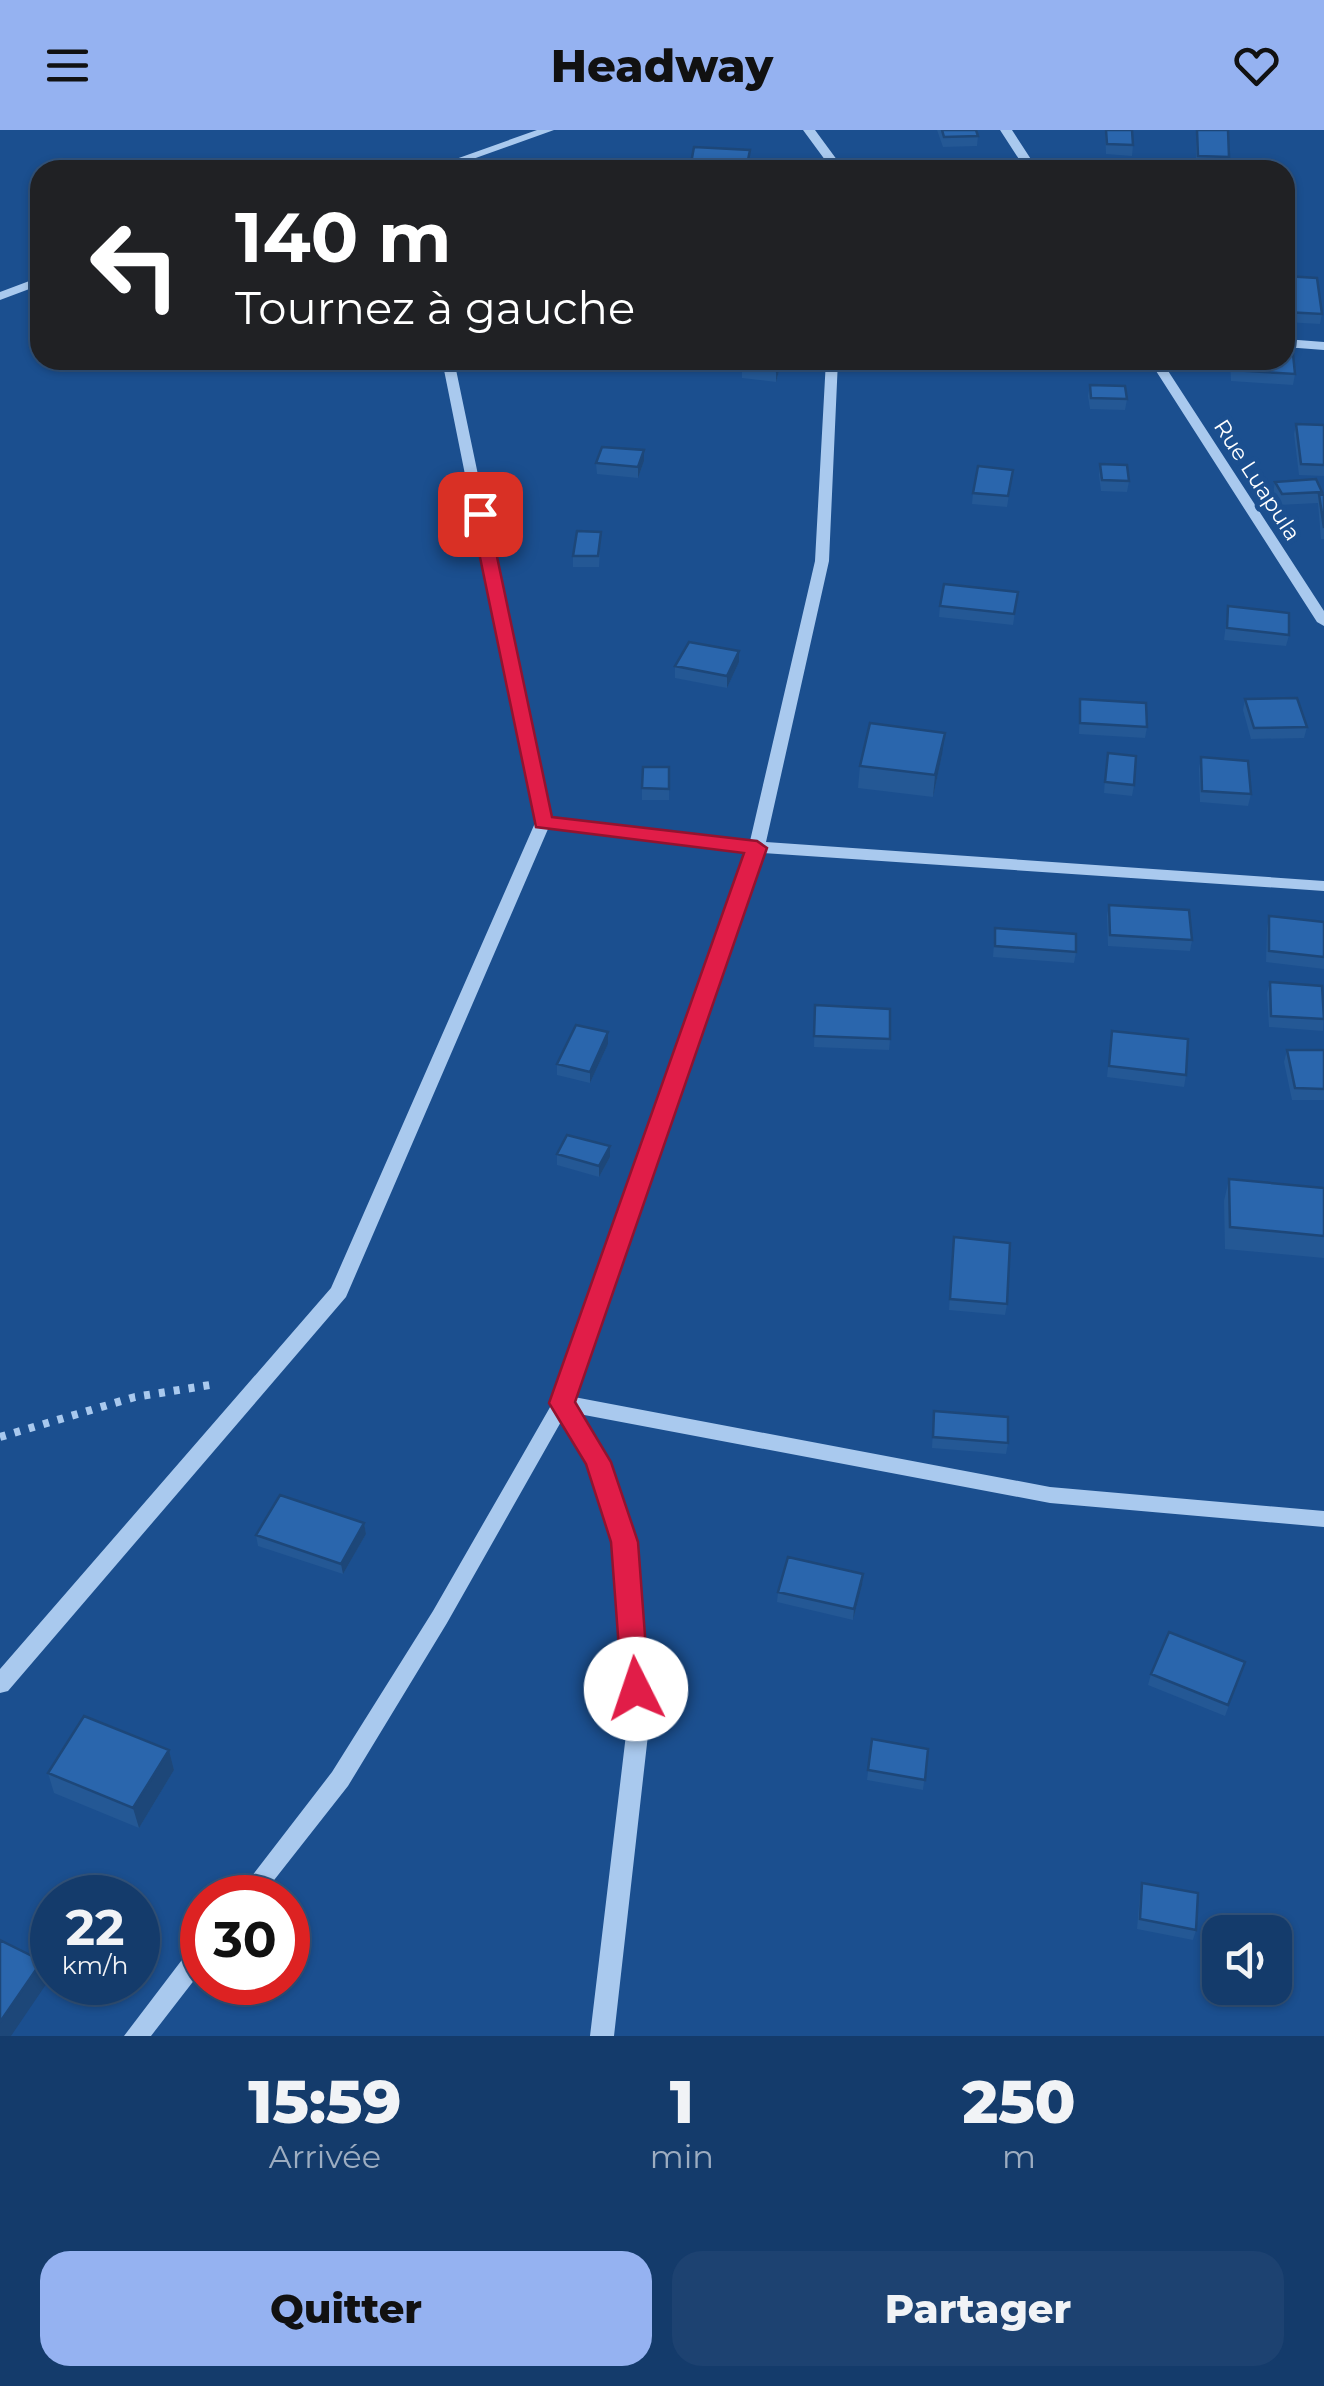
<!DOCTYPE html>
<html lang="fr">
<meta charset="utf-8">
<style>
:root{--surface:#143b6b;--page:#1d4271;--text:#f1f3f6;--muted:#9dadc1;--line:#33557e;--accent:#95b2f1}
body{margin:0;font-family:Montserrat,sans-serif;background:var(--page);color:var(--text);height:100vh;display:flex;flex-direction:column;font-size:38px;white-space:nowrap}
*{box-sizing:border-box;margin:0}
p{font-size:32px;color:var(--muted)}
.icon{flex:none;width:55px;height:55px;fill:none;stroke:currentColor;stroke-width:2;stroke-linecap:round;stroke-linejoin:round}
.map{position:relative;height:1906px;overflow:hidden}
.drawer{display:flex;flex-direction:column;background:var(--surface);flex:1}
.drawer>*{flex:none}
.top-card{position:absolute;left:30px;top:30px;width:1265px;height:210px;border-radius:30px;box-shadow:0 2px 8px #0004,0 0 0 2px var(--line);background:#202124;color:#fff;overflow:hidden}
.tools{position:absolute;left:1202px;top:1785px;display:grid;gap:20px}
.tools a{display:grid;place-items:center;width:90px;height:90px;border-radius:20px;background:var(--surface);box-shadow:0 2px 8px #0004,0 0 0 2px var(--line);font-size:50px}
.speed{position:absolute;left:30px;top:1745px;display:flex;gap:20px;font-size:50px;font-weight:700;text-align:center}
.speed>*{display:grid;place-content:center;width:130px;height:130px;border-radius:50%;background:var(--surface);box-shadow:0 2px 8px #0004,0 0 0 2px var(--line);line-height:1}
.speed small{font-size:25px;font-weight:400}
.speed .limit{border:15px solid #d22;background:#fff;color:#111}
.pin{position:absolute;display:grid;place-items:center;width:85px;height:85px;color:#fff;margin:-42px;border-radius:20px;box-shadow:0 5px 15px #0006}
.me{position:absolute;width:110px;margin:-55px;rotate:356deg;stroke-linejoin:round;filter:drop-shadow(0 0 8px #0008)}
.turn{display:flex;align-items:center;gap:35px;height:210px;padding:0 40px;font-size:45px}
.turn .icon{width:130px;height:130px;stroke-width:2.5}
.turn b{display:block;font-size:70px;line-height:85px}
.eta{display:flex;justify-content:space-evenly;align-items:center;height:170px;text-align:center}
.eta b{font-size:60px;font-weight:800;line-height:70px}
.primary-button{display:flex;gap:20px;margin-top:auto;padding:20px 40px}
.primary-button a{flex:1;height:115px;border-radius:30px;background:var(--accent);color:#111;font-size:40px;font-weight:800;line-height:115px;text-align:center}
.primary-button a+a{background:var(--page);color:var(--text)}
header{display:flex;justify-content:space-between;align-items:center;height:130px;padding:0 40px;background:var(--accent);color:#111;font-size:45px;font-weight:800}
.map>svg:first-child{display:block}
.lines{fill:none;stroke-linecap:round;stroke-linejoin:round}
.path{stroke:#a9c9ee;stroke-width:8;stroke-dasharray:6 9;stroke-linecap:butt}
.minor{fill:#a9c9ee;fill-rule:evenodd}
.wall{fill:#245895}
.shaded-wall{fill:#1d4779}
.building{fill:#2a66ad;stroke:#1d4779;stroke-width:2.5}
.route{fill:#e11d48;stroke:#92132f;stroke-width:2.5}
.labels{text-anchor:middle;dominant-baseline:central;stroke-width:10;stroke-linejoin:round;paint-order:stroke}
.far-street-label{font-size:22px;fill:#fff;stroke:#1b4f8f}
</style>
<header><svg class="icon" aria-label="menu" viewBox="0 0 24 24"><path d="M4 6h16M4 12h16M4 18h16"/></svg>Headway<svg class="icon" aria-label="heart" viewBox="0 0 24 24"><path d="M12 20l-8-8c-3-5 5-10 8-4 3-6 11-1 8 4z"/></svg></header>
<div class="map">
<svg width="1324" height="1906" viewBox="0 0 1324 1906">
<rect width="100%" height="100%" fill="#1b4f8f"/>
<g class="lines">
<path class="path" d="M 0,1307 L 135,1267 L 210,1255"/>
<path class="minor" d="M 537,0 L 554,0 L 442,40 L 425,40 Z
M 803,0 L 815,0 L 840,34 L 840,40 L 828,40 L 828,34 Z
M 1000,0 L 1012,0 L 1038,40 L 1026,40 Z
M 40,147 L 40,155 L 0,170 L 0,162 Z
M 1285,209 L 1324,212 L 1324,220 L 1285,217 Z
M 442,230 L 454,230 L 550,689 L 750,711 L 815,431 L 826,230 L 838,230 L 829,431 L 766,712 L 1324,751 L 1324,761 L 763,723 L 574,1267 L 1050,1357 L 1324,1381 L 1324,1397 L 1050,1373 L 579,1284 L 608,1332 L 634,1412 L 649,1596 L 614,1906 L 590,1906 L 627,1596 L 614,1412 L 589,1334 L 562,1290 L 447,1493 L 348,1656 L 260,1768 L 235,1768 L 332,1642 L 433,1481 L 553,1272 L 748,721 L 548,699 L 346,1167 L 8,1561 L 0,1563 L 0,1539 L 331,1158 L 535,693 Z
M 1149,230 L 1161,230 L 1324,481 L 1324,496 L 1317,492 Z
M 202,1811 L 202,1840 L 151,1906 L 124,1906 L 194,1814 Z"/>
</g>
<path class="wall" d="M 937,0 L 976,0 L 978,6 L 977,16 L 943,17 Z
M 1105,0 L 1133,15 L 1132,26 L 1106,24 Z
M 1196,0 L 1228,0 L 1229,27 L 1227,38 L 1196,36 Z
M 750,20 L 748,40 L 691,40 L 691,33 Z
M 1285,146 L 1322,184 L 1320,194 L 1285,192 Z
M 560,230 L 609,230 L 607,241 L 561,240 Z
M 782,230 L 776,252 L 742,248 L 742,237 Z
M 900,230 L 933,230 L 931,242 L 899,240 Z
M 1230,230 L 1285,230 L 1295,244 L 1293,255 L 1231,251 Z
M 1090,255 L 1127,269 L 1125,280 L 1090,279 L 1088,266 Z
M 1296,294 L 1324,295 L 1324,346 L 1299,345 L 1294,304 Z
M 644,331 L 638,348 L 597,344 L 596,333 Z
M 1100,334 L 1129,351 L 1127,362 L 1101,361 L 1099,345 Z
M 1013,340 L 1007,377 L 972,374 L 973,363 Z
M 1275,352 L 1322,362 L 1322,364 L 1324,365 L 1324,409 L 1321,409 L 1318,373 L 1279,375 L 1273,363 Z
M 601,402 L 599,437 L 573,437 L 573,426 Z
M 1018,462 L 1013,495 L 939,487 L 940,476 Z
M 1228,476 L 1289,505 L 1286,516 L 1224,510 Z
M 739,532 L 727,558 L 675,548 L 675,536 Z
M 1080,569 L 1147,597 L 1145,608 L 1079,604 Z
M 1245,569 L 1307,597 L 1304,608 L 1251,609 L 1243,580 Z
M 942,625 L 933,667 L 858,658 L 860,636 Z
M 1201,627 L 1251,664 L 1248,676 L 1200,672 L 1199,639 Z
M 1106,634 L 1134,655 L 1132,666 L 1104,663 Z
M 669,637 L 669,670 L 642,670 L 642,658 Z
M 1109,775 L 1192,810 L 1190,821 L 1108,816 L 1107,786 Z
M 1269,786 L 1324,792 L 1324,839 L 1266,832 L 1267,798 Z
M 995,798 L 1076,822 L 1074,833 L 993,827 Z
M 1270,852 L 1324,872 L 1323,901 L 1269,897 L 1267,863 Z
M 815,875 L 890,909 L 889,920 L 814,917 Z
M 1112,901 L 1186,945 L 1184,957 L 1107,947 Z
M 608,902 L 608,914 L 590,953 L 557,945 L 557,934 Z
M 1287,920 L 1324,920 L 1324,970 L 1292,970 L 1284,932 Z
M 557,1024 L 610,1027 L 599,1047 L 557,1035 Z
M 1229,1049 L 1324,1058 L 1324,1128 L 1225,1119 L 1224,1071 Z
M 953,1119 L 1007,1174 L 1005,1185 L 949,1180 Z
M 934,1281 L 1008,1313 L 1006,1324 L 932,1318 Z
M 364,1393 L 366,1404 L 343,1444 L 258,1416 L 256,1405 Z
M 863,1444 L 862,1455 L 853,1490 L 777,1472 L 778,1462 Z
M 1241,1543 L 1225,1586 L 1148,1555 L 1151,1544 Z
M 872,1609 L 928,1619 L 923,1660 L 867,1650 Z
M 169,1620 L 174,1640 L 139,1698 L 54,1663 L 48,1643 Z
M 1142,1753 L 1196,1800 L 1193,1810 L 1137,1799 L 1140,1763 Z"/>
<path class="shaded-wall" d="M 779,230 L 782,230 L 776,252 L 776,241 Z
M 644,320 L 644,331 L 638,348 L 638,337 Z
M 739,521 L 739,532 L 727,558 L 727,546 Z
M 945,603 L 942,625 L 933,667 L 935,645 Z
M 608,902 L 608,914 L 590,953 L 590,942 Z
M 610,1016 L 610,1027 L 599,1047 L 599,1036 Z
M 364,1393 L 366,1404 L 343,1444 L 341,1434 Z
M 863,1444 L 862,1455 L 853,1490 L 854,1479 Z
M 169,1620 L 174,1640 L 139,1698 L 133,1678 Z
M 42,1831 L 49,1850 L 11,1906 L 0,1906 L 0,1892 Z"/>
<path class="building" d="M 942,0 L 976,0 L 978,6 L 944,7 Z
M 1106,0 L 1132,0 L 1133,15 L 1107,14 Z
M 1197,0 L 1228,0 L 1229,27 L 1198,26 Z
M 694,17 L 750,20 L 747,35 L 691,33 Z
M 1146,32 L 1149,40 L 1115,40 L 1113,33 Z
M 941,35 L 962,35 L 964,40 L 943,40 Z
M 906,38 L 906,40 L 854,40 L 853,39 Z
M 1285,146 L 1317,148 L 1322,184 L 1285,182 Z
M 1285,224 L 1293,224 L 1295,244 L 1233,240 L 1232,230 L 1285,230 Z
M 744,230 L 779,230 L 776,241 L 742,237 Z
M 1090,255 L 1125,256 L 1127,269 L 1091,268 Z
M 1296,294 L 1324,295 L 1324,335 L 1301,334 Z
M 602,317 L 644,320 L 638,337 L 596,333 Z
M 1100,334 L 1127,335 L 1129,351 L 1102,350 Z
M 978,336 L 1013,340 L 1008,366 L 973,363 Z
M 1316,349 L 1322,362 L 1282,364 L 1275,352 Z
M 1319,364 L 1324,365 L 1324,398 Z
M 577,401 L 601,402 L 598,426 L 573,426 Z
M 944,454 L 1018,462 L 1014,484 L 940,476 Z
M 1228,476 L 1289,483 L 1289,505 L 1227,498 Z
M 689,512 L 739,521 L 727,546 L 675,536 Z
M 1297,568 L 1307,597 L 1254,598 L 1245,569 Z
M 1080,569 L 1146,573 L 1147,597 L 1080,593 Z
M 870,593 L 945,603 L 935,645 L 860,636 Z
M 1108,623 L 1136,626 L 1134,655 L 1105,652 Z
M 1201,627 L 1248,631 L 1251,664 L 1202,661 Z
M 643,637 L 669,637 L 669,659 L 642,658 Z
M 1109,775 L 1189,780 L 1192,810 L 1110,805 Z
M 1269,786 L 1324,792 L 1324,827 L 1269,821 Z
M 995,798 L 1076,804 L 1076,822 L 995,816 Z
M 1270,852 L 1322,856 L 1324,889 L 1271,886 Z
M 815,875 L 890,879 L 890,909 L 814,906 Z
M 576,895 L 608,902 L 590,942 L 557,934 Z
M 1112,901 L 1188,909 L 1186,945 L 1109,936 Z
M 1287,920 L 1324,920 L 1324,959 L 1295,958 Z
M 567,1005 L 610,1016 L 599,1036 L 557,1024 Z
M 1229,1049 L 1324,1058 L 1324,1106 L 1230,1097 Z
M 954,1107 L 1010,1113 L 1007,1174 L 950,1169 Z
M 934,1281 L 1008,1287 L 1008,1313 L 933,1307 Z
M 280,1365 L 364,1393 L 341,1434 L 256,1405 Z
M 788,1427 L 863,1444 L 854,1479 L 778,1462 Z
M 1169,1502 L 1245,1532 L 1228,1575 L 1151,1544 Z
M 84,1586 L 169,1620 L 133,1678 L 48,1643 Z
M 872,1609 L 928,1619 L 925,1650 L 868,1640 Z
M 1142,1753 L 1198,1763 L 1196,1800 L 1140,1789 Z
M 0,1810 L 42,1831 L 0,1892 Z"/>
<path class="route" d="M 480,379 L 488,384 L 552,687 L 757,711 L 767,718 L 575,1272 L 611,1332 L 638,1412 L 649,1559 L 645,1568 L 636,1571 L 626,1568 L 622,1559 L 611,1412 L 586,1334 L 549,1273 L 744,723 L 536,697 L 471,384 Z"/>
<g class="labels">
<g class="far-street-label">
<text transform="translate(1257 350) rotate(57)">Rue Luapula</text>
</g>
</g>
</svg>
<div class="tools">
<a><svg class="icon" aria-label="sound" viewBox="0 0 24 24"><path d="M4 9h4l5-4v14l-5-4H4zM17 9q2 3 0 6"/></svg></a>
</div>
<div class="speed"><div>22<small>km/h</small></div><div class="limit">30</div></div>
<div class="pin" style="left:480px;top:384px;background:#d93025"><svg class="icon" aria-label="arrive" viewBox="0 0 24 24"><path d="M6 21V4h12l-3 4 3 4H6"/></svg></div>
<svg class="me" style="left:636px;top:1559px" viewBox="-20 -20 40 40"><circle r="19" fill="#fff"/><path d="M0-13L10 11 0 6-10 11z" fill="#e11d48"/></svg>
<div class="top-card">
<div class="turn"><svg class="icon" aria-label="left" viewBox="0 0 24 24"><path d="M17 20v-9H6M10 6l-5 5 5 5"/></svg><div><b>140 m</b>Tournez à gauche</div></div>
</div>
</div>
<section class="drawer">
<div class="eta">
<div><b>15:59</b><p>Arrivée</p></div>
<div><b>1</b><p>min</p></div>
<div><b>250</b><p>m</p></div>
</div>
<div class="primary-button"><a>Quitter</a><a>Partager</a></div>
</section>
